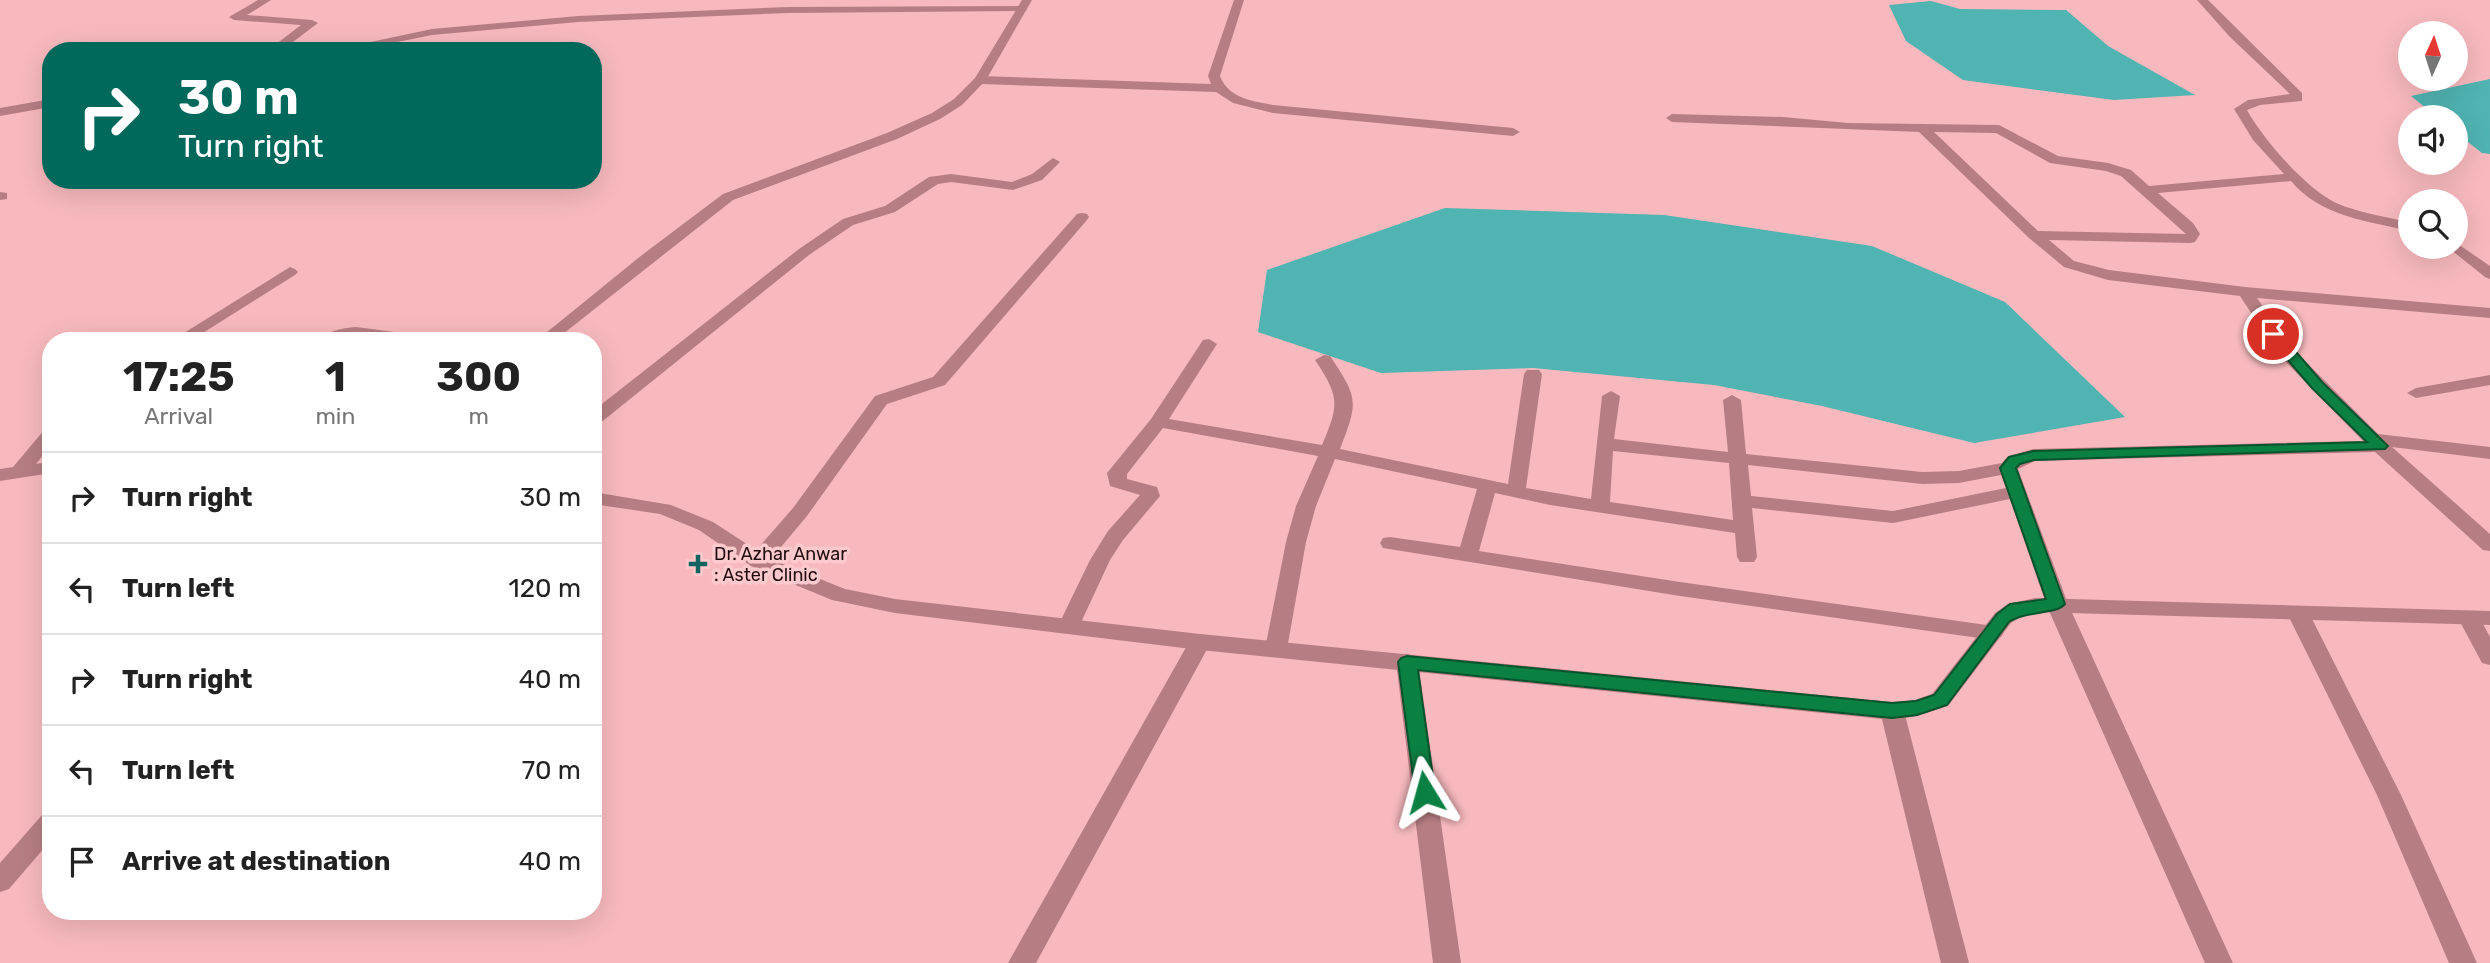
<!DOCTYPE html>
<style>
:root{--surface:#fff;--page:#f2f2f2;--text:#222;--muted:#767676;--line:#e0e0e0}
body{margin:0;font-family:Rubik,sans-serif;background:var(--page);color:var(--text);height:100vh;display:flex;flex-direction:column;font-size:26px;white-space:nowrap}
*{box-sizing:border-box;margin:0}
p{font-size:23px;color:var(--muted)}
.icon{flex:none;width:38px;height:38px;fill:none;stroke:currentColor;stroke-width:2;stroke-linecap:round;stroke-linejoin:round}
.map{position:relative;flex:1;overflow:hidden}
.details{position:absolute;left:42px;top:332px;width:560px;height:588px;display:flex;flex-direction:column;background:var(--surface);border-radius:28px;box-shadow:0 7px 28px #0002}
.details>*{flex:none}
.banner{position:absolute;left:42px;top:42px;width:560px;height:147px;border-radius:28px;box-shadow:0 7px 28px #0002;background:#00695c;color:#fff;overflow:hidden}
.needle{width:46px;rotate:3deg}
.fabs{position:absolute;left:2398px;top:21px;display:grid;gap:14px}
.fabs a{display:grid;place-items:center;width:70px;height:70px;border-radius:50%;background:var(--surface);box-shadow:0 7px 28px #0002;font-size:35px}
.pin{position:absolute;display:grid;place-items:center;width:60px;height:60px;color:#fff;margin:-30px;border:4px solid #fff;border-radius:50%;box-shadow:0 2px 7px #0007}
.me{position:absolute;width:77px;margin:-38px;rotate:352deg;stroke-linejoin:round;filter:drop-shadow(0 0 5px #0008)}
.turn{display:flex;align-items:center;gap:24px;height:147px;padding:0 21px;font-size:32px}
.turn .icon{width:91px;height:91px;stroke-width:2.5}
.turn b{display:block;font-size:49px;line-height:60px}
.eta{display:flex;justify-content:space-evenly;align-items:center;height:119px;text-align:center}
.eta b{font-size:42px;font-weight:700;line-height:49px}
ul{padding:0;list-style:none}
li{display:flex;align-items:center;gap:21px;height:91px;padding:0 21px;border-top:2px solid var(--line)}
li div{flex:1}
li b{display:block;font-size:26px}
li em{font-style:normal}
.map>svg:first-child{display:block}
.water{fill:#50b4b2}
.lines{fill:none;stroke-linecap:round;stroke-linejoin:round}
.minor{fill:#b67e83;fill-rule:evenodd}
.tertiary{fill:#b67e83;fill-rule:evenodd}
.route{fill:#0b8043;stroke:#07532c;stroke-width:2}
.poi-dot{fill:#126362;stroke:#fccacd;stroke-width:2.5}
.labels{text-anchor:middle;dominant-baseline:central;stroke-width:7;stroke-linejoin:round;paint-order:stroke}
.poi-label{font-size:18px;fill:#210d0f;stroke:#fccacd;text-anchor:start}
</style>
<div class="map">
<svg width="2490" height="963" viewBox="0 0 2490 963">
<rect width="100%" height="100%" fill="#f7b9bd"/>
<path class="water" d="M 1931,1 L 1960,9 L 2066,10 L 2108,46 L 2195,95 L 2114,100 L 1963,80 L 1906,41 L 1889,5 Z
M 2490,79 L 2490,154 L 2482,153 L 2455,132 L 2455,117 L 2437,117 L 2411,96 Z
M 1445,208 L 1664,215 L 1872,246 L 2005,302 L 2125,417 L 1974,443 L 1822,406 L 1714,385 L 1533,368 L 1381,373 L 1258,332 L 1267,270 Z"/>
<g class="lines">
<path class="minor" d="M 258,0 L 271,0 L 247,15 L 312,20 L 318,23 L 281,51 L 267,51 L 301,25 L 234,20 L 229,17 Z
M 1234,0 L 1244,0 L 1220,76 C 1228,98 1252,101 1273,105 L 1513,128 L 1520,132 L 1513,136 L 1273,113 L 1233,103 L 1216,92 L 980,84 L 974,80 L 980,76 L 1211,84 L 1208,76 Z
M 2197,0 L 2208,0 L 2302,93 L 2302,101 L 2260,105 L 2247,110 C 2263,139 2306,189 2336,203 C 2359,213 2385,216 2410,223 L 2410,231 C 2368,221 2321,217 2291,181 L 2158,193 L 2193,223 L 2200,234 L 2195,242 L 2190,243 L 2049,240 L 2074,261 L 2109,270 L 2245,287 L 2490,308 L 2490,318 L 2257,298 L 2291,347 L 2378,434 L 2490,447 L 2490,459 L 2392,447 L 2490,534 L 2490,551 L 2483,550 L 2375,452 L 2035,461 L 2018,469 L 2068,604 L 2233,963 L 2205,963 L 2046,604 L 2010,499 L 1893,523 L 1752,508 L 1757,557 L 1754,562 L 1740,562 L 1737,557 L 1735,533 L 1550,505 L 1495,493 L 1479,551 L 1680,582 L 2001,627 L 2004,632 L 2001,637 L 1993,640 L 1680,596 L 1383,548 L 1380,543 L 1383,538 L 1390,537 L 1460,547 L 1477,489 L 1335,459 L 1316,506 L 1306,542 L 1287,649 L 1284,654 L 1276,657 L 1268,654 L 1265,649 L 1286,542 L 1296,506 L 1318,456 L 1163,428 L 1127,474 L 1127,479 L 1157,487 L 1160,496 L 1123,540 L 1110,560 L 1077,631 L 1069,633 L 1061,631 L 1058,626 L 1090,560 L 1108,531 L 1140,495 L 1110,486 L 1107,473 L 1151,419 L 1203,340 L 1209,339 L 1217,344 L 1169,419 L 1322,445 C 1339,405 1340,397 1315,360 L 1324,355 L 1330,356 C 1359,399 1358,402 1340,449 L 1508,484 L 1524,374 L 1527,370 L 1539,370 L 1542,374 L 1526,488 L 1591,499 L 1602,396 L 1611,391 L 1620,396 L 1614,439 L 1728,452 L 1723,400 L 1732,395 L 1741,400 L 1746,454 L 1922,472 L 1959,471 L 2002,463 L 2007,457 L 2033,449 L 2363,441 L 2279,355 L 2240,296 L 2108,280 L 2064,267 L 2029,238 L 1919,132 L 1672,122 L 1666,118 L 1672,114 L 1783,117 L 1848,123 L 1999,125 L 2058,156 L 2108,163 L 2131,170 L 2149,186 L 2284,174 L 2253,140 L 2234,109 L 2248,100 L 2290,94 L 2230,37 ZM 1934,132 L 1996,133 L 2050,163 L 2106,171 L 2121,176 L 2186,234 L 2038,231 ZM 1613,451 L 1729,463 L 1733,520 L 1610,502 ZM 1748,465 L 1922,484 L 1959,483 L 2001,475 L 2006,488 L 1893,511 L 1751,496 Z
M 1022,6 L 1027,9 L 1026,11 L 788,13 L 578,22 L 432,35 L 353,51 L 328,51 L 432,29 L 578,16 L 788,7 Z
M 51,99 L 51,107 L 0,116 L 0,108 Z
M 1053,158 L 1060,162 L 1042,180 L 1013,190 L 951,182 L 938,184 L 895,212 L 853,225 L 809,255 L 599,424 L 593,425 L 593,411 L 799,249 L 843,219 L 885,206 L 929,177 L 951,174 L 1012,182 L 1032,174 Z
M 0,192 L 7,193 L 7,199 L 0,200 Z
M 1082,213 L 1087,214 L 1089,217 L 1087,220 L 945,385 L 887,404 L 807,516 L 765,566 L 751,566 L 748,561 L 751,556 L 793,508 L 875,396 L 933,377 L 1077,214 Z
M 2455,242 L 2490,266 L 2490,279 L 2485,277 L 2450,249 L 2448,247 L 2455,247 Z
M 290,267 L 295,269 L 298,272 L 295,275 L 190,341 L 171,341 Z
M 356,327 L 426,336 L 434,341 C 409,342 384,339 358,337 C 344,337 330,342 315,341 C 324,332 342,328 356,327 Z
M 2490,375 L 2490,385 L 2416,398 L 2407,393 L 2416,388 Z
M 51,428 L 51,445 L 36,464 L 51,461 L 51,473 L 0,481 L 0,469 L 13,467 L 45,429 Z
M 2298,606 L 2306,608 L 2309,613 L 2401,795 L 2477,963 L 2449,963 L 2377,795 L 2287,613 L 2290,608 Z
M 2469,611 L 2477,613 L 2490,637 L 2490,665 L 2482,663 L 2458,618 L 2461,613 Z
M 1200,634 L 1208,637 L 1211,642 L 1036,963 L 1008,963 L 1189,642 L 1192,637 Z
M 1407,654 L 1415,656 L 1418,662 L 1461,963 L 1433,963 L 1396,662 L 1399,656 Z
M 1892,702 L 1900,705 L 1904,711 L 1969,963 L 1941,963 L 1880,711 L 1884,705 Z"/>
<path class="tertiary" d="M 1022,0 L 1032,0 L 986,80 L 962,105 L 940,119 L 897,139 L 733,200 L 554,341 L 536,341 L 642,255 L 723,194 L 887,133 L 932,113 L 954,99 L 975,78 Z
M 593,492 L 671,505 L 713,522 L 765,556 L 800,571 L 845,589 L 895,599 L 1200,634 L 1892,702 L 1915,700 L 1932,694 L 1995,613 L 2008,604 L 2035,598 L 2490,611 L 2490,625 L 2035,612 L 2023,615 L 2011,623 L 1948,706 L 1917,716 L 1892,720 L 1200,650 L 895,613 L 832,600 L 786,581 L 751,566 L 699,530 L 660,514 L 593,504 Z
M 51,812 L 51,840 L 9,889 L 0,892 L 0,863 L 42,815 Z"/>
</g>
<path class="route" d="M 2273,330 L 2278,331 L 2322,382 L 2385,443 L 2388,446 L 2385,449 L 2034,460 L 2020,464 L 2016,468 L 2065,604 C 2056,615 2027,610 2009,622 L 1947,705 L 1917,715 L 1892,718 L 1418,670 L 1435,792 L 1432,798 L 1425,800 L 1418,798 L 1415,792 L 1398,662 L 1401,658 L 1407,656 L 1892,703 L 1916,701 L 1934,695 L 1997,614 L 2010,604 L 2046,599 L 2000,468 L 2009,457 L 2033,451 L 2367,442 L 2312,388 L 2268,337 L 2266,334 Z"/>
<path class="poi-dot" d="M694.5 553.5h7v7h7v7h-7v7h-7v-7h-7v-7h7z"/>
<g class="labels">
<g class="poi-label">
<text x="714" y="554">Dr. Azhar Anwar<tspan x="714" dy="21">: Aster Clinic</tspan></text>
</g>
</g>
</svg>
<div class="fabs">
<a><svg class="needle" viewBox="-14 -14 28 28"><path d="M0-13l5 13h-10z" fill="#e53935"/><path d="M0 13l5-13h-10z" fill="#767676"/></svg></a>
<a><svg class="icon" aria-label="sound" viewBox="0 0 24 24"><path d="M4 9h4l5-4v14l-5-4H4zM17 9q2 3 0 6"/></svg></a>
<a><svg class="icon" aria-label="search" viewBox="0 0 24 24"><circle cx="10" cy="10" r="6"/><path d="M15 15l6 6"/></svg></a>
</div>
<div class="pin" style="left:2273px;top:334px;background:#d93025"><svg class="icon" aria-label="arrive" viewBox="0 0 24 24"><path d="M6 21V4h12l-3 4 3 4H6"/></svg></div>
<svg class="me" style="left:1425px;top:792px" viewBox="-20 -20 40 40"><path d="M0-17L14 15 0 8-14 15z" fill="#0b8043" stroke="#fff" stroke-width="4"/></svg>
<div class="banner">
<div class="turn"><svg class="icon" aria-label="right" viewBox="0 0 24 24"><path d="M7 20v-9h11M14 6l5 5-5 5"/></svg><div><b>30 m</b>Turn right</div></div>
</div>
<section class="details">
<div class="eta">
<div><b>17:25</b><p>Arrival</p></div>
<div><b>1</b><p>min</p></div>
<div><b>300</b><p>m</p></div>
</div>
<ul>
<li><svg class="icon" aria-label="right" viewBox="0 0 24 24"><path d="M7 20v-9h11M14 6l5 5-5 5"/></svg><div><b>Turn right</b></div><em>30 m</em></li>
<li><svg class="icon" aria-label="left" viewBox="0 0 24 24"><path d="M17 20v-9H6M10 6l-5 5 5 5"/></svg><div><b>Turn left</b></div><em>120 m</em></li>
<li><svg class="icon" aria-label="right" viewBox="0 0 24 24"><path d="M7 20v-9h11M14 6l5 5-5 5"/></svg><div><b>Turn right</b></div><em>40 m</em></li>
<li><svg class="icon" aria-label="left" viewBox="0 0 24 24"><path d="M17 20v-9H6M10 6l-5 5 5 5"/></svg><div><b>Turn left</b></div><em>70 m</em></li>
<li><svg class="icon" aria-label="arrive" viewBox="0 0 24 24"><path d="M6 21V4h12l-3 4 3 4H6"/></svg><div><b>Arrive at destination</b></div><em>40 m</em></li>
</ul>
</section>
</div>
